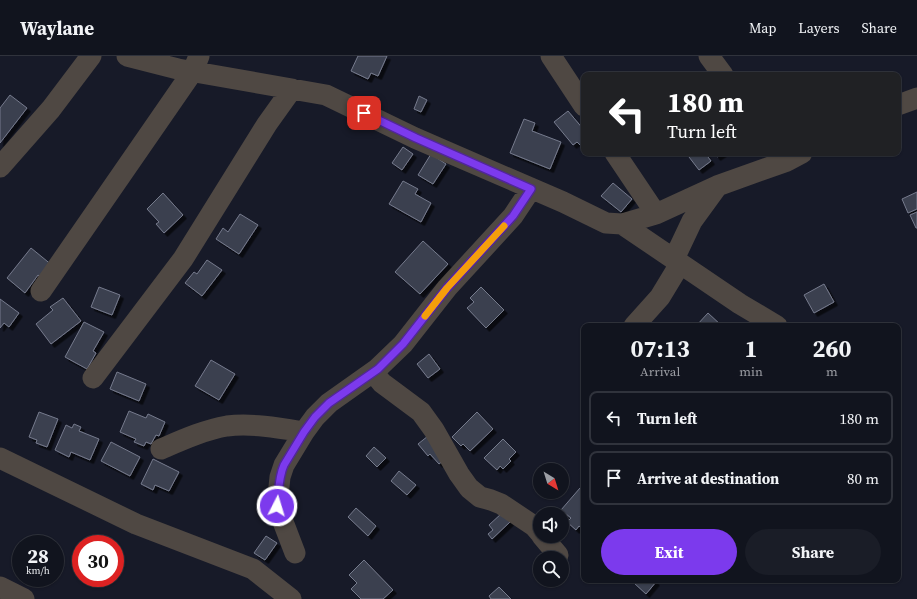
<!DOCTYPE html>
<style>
:root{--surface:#11141e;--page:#1a1d27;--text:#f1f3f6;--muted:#9c9ea4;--line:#30333c;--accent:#7c3aed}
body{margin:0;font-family:"Source Serif 4",serif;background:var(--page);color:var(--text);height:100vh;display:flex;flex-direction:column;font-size:15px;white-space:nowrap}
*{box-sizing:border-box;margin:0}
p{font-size:13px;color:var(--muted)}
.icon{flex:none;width:22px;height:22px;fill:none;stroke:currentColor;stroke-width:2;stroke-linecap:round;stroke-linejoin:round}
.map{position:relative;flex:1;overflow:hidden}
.side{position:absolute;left:581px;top:267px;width:320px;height:260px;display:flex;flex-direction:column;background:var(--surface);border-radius:8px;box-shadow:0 1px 3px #0004,0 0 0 1px var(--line)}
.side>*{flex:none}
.hud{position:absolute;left:581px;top:16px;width:320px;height:84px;border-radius:8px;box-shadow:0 1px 3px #0004,0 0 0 1px var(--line);background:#202124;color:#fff;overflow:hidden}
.needle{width:26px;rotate:142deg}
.controls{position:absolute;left:533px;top:407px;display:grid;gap:8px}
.controls a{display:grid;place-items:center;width:36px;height:36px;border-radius:50%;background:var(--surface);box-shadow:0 1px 3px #0004,0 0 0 1px var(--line);font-size:20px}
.speed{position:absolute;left:12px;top:479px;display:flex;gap:8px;font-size:20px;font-weight:700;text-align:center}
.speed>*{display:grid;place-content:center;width:52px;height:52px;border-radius:50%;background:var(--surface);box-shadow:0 1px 3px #0004,0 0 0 1px var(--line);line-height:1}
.speed small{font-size:10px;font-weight:400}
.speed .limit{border:6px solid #d22;background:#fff;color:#111}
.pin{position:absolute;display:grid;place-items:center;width:34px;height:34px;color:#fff;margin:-17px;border-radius:8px;box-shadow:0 2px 6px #0006}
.me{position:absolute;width:44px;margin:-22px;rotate:5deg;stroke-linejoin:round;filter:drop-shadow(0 0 3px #0008)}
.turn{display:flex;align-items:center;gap:14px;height:84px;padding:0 20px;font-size:18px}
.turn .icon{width:52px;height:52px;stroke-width:2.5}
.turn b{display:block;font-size:28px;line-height:34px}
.eta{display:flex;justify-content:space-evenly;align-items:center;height:68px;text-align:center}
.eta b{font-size:24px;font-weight:700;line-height:28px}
.button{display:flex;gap:8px;margin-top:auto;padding:8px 20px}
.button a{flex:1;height:46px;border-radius:24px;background:var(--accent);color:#fff;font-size:16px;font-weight:700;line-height:46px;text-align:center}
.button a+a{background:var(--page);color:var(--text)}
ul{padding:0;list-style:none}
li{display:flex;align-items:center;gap:12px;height:54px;margin:0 8px 6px;padding:0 12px;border:2px solid var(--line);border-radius:8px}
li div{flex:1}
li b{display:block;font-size:15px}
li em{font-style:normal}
header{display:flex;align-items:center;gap:24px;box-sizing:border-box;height:56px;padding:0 20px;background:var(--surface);border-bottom:1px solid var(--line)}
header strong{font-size:19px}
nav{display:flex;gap:22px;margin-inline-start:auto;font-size:14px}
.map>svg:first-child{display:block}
.building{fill:#3b3f4f;stroke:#767b8d;filter:url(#shadow)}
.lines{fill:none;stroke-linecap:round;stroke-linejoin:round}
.minor{stroke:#4f4843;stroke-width:21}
.route-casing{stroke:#51269a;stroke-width:10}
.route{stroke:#7c3aed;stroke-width:7}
.slow{stroke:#f59e0b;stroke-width:7}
</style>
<header>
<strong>Waylane</strong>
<nav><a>Map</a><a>Layers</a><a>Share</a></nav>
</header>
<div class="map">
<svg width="917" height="543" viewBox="0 0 917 543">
<defs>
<filter id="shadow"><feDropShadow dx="3.5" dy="3.5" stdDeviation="0" flood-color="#0009"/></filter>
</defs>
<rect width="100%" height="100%" fill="#171a28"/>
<path class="building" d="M 358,0 L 387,0 L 378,20 L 371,17 L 368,23 L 351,15 Z
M 10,39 L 27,52 L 0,87 L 0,52 Z
M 419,40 L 427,44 L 421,56 L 414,53 Z
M 568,55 L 584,74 L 584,87 L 581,90 L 577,86 L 573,89 L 554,66 Z
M 524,63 L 535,67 L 532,75 L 561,86 L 550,113 L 510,97 Z
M 403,91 L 413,98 L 402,114 L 392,107 Z
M 694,97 L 705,97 L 711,105 L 699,114 L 689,101 Z
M 714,97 L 723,97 L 717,101 Z
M 431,98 L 446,108 L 433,128 L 418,119 Z
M 403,125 L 418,133 L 415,138 L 431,147 L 421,166 L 389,148 Z
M 613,127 L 632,143 L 621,156 L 601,140 Z
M 917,136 L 917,153 L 908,157 L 902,143 Z
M 163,137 L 183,159 L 164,177 L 156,168 L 159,166 L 147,153 Z
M 917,156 L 917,172 L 916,172 L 910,159 Z
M 240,158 L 258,169 L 239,198 L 216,183 L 223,172 L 228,176 Z
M 423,185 L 448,208 L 420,238 L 395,216 Z
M 31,192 L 53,210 L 43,223 L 38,219 L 25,237 L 7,222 Z
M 207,204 L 222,214 L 202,240 L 185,227 L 194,216 L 197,218 Z
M 824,228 L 834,246 L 814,257 L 804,239 Z
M 99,231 L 120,239 L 112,259 L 91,251 Z
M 481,231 L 504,254 L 486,272 L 467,252 L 474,246 L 470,242 Z
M 63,242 L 81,265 L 51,288 L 36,268 L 53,254 L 50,251 Z
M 0,243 L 19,257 L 9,271 L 4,267 L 0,272 Z
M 708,257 L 722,270 L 696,270 Z
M 84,266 L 104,276 L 93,295 L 96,297 L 87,313 L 65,301 Z
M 429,298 L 440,313 L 428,322 L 417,308 Z
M 211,304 L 235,318 L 219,344 L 195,330 Z
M 117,316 L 146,328 L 139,345 L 110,333 Z
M 129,355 L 146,362 L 148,358 L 165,366 L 159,380 L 156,379 L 151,388 L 146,386 L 144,390 L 134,386 L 136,383 L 120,376 Z
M 39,356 L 58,363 L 47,391 L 36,387 L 37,384 L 29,381 Z
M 477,356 L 493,373 L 470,395 L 463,388 L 461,390 L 452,381 Z
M 74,368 L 81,371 L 79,375 L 99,383 L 90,404 L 71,396 L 69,401 L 55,394 L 66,369 L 72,372 Z
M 428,380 L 446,402 L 439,408 L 430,398 L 428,400 L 418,388 Z
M 503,383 L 516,396 L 509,403 L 511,405 L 503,413 L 500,410 L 497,414 L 484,402 Z
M 111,386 L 140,401 L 130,420 L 101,405 Z
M 374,391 L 386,402 L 377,411 L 366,400 Z
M 153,403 L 179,416 L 169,435 L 155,429 L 153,434 L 141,428 Z
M 399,415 L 416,429 L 407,439 L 391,425 Z
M 580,432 L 584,436 L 584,474 L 579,470 L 576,474 L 567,466 L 571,462 L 561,454 Z
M 356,452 L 376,470 L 368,480 L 348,461 Z
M 502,457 L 510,466 L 492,483 L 488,478 L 493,474 L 489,469 Z
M 266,480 L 277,487 L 265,504 L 254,497 Z
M 364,504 L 393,534 L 383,543 L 361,543 L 351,533 L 357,527 L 349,519 Z
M 637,524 L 654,524 L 656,526 L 646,538 L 634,527 Z
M 499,531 L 511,543 L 491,543 L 489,540 Z"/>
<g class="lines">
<path class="minor" d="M 127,0 L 178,13 L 326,39 L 415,82 L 563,146 L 606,167 L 622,168 L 656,158 L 717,130 L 787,105 L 802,97
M 551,0 L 584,50
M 709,0 L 723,19
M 898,49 L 917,42
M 615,97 L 656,158
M 0,111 L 51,53 L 91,0
M 622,168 L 740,248 L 777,270
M 674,203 L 692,165 L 716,132
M 41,235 L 193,15 L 199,0
M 634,270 L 660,241 L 680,208
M 377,313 L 377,321 L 382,327 L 421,356 L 434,374 L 459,418 L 469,432 L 480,441 L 491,444 L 501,448 L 534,470 L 540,477
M 93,322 L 183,203 L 267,68 L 292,33
M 161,393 C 182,384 204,374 227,370 C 252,367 280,372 304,376
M 0,402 L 136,468 L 253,513 L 291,543
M 542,480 L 558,499
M 295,497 L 277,450 L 280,421 L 284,409 L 304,376 L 315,361 L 329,347 L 377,313 L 403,288 L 447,232 L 513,160 L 531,133
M 0,531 L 24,543"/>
</g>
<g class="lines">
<g class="route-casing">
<path id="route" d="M 277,450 C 279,437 278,422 284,409 L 304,376 L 315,361 L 329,347 L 378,313 L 403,288 L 447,232 L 513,160 L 531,133 L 416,82 L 364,57"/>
</g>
<use href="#route" class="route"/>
<path class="slow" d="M 425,260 L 447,232 L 504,170"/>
</g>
</svg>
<div class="controls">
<a><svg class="needle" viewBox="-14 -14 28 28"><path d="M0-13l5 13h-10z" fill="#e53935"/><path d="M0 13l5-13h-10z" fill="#9c9ea4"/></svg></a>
<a><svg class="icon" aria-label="sound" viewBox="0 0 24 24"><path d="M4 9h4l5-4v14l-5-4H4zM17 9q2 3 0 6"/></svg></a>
<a><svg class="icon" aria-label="search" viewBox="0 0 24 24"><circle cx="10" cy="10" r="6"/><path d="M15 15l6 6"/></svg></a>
</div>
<div class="speed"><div>28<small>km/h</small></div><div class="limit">30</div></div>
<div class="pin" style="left:364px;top:57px;background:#d93025"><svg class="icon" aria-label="arrive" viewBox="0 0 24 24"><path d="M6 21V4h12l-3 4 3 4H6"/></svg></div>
<svg class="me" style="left:277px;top:450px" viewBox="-20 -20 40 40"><circle r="17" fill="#7c3aed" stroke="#fff" stroke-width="3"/><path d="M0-11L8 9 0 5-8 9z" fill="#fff"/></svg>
<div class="hud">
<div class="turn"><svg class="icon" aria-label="left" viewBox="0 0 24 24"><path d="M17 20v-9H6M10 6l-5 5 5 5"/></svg><div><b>180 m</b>Turn left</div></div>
</div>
<section class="side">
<div class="eta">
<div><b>07:13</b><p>Arrival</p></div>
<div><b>1</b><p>min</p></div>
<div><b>260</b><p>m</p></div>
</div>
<ul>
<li><svg class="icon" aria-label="left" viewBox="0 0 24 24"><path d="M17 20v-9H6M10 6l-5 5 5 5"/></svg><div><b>Turn left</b></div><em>180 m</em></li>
<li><svg class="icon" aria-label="arrive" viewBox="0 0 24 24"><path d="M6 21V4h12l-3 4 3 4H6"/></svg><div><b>Arrive at destination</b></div><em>80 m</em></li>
</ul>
<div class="button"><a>Exit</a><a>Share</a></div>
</section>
</div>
